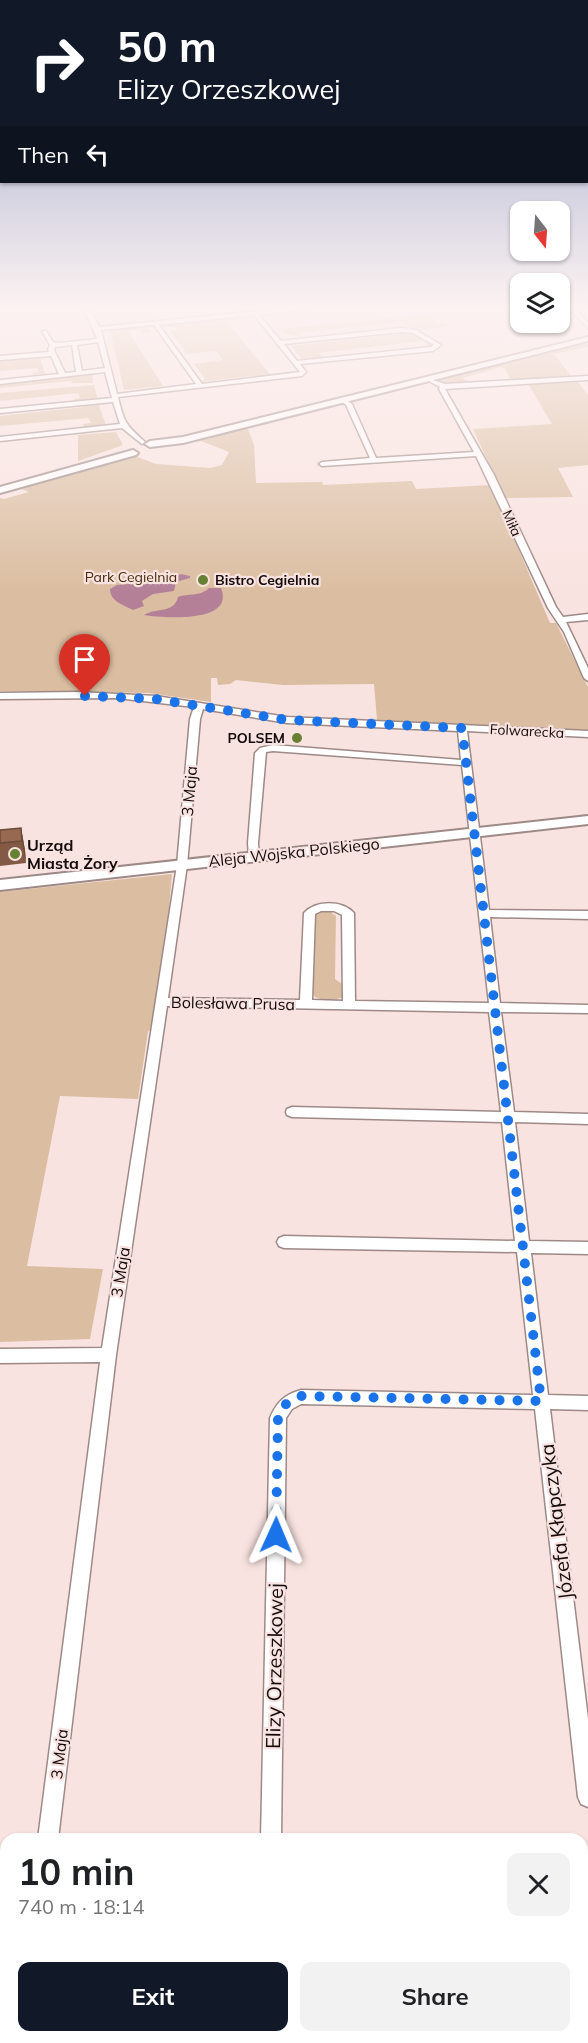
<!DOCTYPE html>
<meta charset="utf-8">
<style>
:root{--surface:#fff;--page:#f2f2f2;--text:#202124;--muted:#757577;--accent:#111827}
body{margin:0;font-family:Mulish,sans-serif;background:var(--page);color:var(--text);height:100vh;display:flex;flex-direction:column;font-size:22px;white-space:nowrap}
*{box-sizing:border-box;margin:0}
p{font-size:20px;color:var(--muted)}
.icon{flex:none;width:33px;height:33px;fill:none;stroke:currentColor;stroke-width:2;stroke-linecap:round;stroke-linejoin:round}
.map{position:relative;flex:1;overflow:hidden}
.side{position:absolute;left:0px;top:1833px;width:588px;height:210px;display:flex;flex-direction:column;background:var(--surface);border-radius:18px 18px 0 0;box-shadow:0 2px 4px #0004}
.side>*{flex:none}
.banner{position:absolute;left:0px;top:0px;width:588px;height:183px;box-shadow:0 2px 4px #0004;background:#111827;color:#fff;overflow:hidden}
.needle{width:39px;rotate:163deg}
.controls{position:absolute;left:510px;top:201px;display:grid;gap:12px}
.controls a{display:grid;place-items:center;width:60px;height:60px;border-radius:12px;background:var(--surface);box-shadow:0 2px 4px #0004;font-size:30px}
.pin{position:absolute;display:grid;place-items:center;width:51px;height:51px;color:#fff;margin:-62px -26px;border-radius:50% 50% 50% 0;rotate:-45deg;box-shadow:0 0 6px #0007}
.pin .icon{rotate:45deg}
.me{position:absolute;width:66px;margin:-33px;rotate:1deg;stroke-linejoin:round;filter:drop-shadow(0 0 4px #0008)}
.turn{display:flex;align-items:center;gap:21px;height:126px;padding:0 18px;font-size:27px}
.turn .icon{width:78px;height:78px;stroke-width:2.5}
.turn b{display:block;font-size:42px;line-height:51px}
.then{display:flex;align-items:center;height:57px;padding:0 18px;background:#0003;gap:12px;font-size:22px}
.round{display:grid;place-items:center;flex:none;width:63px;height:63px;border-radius:12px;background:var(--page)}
.overview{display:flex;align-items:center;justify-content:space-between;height:102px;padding:0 18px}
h1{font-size:36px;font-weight:700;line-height:45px}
.button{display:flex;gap:12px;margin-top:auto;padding:12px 18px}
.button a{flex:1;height:69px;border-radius:12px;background:var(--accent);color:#fff;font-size:24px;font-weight:700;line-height:69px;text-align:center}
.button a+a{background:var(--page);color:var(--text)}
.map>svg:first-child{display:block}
.green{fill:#dbbea1}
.water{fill:#b38098}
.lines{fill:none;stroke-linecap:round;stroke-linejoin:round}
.street-casing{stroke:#9d8a87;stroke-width:3}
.secondary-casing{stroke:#9d8a87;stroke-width:4}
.street{fill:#fff;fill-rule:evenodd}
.secondary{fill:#fff;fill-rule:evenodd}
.wall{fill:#835a46}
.shaded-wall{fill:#6a4a39}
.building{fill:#986951;stroke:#6a4a39;stroke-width:1.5}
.route{stroke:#1a73e8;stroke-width:10;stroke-dasharray:0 18}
.poi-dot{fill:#668034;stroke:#f9e3e0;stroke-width:2}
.labels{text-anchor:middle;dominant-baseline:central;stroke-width:4.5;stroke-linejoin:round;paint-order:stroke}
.far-street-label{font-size:14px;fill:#120b0a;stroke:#f9e3e0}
.far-park-label{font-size:14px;fill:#462b0a;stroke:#f9e3e0}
.far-poi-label{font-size:14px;font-weight:bold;fill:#120b0a;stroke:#f9e3e0;text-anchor:start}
.street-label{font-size:16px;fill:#120b0a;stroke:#f9e3e0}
.poi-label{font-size:16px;font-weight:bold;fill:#120b0a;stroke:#f9e3e0;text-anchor:start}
.near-street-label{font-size:20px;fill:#120b0a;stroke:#f9e3e0}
</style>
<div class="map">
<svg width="588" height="2043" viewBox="0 0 588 2043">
<rect width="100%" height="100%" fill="#f9e3e0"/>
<path class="green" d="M 427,314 L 438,323 L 445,323 L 449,326 L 418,331 L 402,322 L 299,333 L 302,337 L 284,333 L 281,329 Z
M 241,318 L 243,319 L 226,321 L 270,374 L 199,382 L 205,379 L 194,364 L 223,360 L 216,351 L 187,354 L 170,331 L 177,330 L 175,327 L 164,327 L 163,325 Z
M 146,327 L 153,332 L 143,333 L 140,329 L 128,331 L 163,386 L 124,390 L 110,330 Z
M 409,333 L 429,342 L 432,346 L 424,348 L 422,346 L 428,345 L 423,341 L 318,353 L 325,358 L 303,360 L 291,346 Z
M 588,343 L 588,347 L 554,354 L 572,377 L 510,380 L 505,368 L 501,367 L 462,378 L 468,381 L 442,383 L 436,380 Z
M 40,357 L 45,374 L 33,375 L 33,373 L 39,372 L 37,368 L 0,371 L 0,361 Z
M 92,372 L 93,383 L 72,383 L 71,381 L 0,388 L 0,384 Z
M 578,382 L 588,395 L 588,465 L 558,468 L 573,497 L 505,498 L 473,429 L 552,424 L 528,384 Z
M 94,385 L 98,400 L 75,402 L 74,399 L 80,398 L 78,393 L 0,401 L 0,393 Z
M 98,403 L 106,425 L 84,427 L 83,424 L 91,423 L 88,418 L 0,426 L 0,416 L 84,407 L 84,404 Z
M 243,428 L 248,429 L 254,445 L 256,483 L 322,482 L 323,485 L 412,481 L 416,489 L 491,485 L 550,623 L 556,623 L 588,687 L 588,730 L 377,720 L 374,684 L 283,685 L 236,680 L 230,684 L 218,685 L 217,678 L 211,678 L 211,702 L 149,693 L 0,691 L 0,498 L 4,499 L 29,492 L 22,489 L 135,456 L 156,464 L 210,468 L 222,465 L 229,452 L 201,441 Z
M 116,432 L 123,445 L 78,461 L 78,435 Z
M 172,874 L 164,963 L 154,1030 L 148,1031 L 138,1099 L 60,1096 L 27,1266 L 103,1269 L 90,1339 L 0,1342 L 0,892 Z
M 329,911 L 336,916 L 335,979 L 345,986 L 343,997 L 329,1002 L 315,997 L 312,992 L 313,916 L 319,912 Z"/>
<path class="water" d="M 181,574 L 190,576 L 190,578 L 176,582 L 174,591 L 153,594 L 142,601 L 144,606 L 133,610 C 123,605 110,601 110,589 L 117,585 L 163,581 Z
M 209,588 L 221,588 C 236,624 161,618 144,615 C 157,607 174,614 178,597 C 188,593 200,597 209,588 Z"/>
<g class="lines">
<g class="street-casing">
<path id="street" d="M 83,306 L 89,306 L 99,327 L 308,306 L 331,306 L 259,315 L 281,341 L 401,328 L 416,330 L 441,345 L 433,351 L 300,364 L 306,372 L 302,376 L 118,397 C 124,422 125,424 144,441 L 145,442 L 142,444 L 122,428 L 0,441 L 0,437 L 120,424 L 113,402 L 0,413 L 0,409 L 112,398 L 105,372 L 0,384 L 0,380 L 59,374 L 51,356 L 0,360 L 0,356 L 49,352 L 48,350 L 50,345 L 42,331 L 46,331 L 53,342 L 59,343 L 97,339 ZM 254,315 L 300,372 L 202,384 L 159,325 ZM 154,325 L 196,384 L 117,394 L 101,330 ZM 401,332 L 413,333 L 434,345 L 431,347 L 297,361 L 284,344 ZM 98,342 L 105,368 L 82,371 L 77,345 ZM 72,345 L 76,372 L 65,373 L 54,350 L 55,347 Z
M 567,306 L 573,306 L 588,323 L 588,328 Z
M 588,376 L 588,380 L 445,389 L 494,475 L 556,607 L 563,617 L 588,614 L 588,620 L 566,622 L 588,668 L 588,681 L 584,678 L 564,632 L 548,608 L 476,456 L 322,466 L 319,464 L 322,462 L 370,458 L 346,405 L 341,401 L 341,399 L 345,399 L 352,404 L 376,458 L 474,452 L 439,389 L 440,387 L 427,380 L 427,378 L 445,384 Z
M 78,692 L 156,696 L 287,717 L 588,731 L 588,737 L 467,731 L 489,910 L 588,911 L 588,919 L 490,917 L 500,1003 L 588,1005 L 588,1013 L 501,1012 L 514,1112 L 588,1114 L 588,1124 L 515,1122 L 529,1241 L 588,1242 L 588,1254 L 531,1253 L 548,1395 L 588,1396 L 588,1410 L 550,1409 L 588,1719 L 588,1807 L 581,1804 L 578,1797 L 535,1409 L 301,1404 L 292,1409 L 286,1418 L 281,1839 L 261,1839 L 270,1418 C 277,1402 284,1395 301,1390 L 533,1395 L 517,1252 L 284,1248 L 279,1246 L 277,1242 L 279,1238 L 284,1236 L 515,1241 L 502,1122 L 292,1117 L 287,1115 L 286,1112 L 287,1109 L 292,1107 L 501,1112 L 489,1012 L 167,1006 L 116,1355 L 58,1839 L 38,1839 L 100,1362 L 0,1363 L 0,1349 L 102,1348 L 177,865 L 190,719 L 194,707 L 117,698 L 0,699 L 0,693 ZM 203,709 L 287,723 L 458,731 L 461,760 L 273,745 L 260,748 L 255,753 L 248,843 L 249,857 L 254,860 L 259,857 L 258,843 L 266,752 L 273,751 L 462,765 L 489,1003 L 355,1001 L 354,913 C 342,900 316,900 304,913 L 300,1000 L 168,998 L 187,865 L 200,719 ZM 321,911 L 334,911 L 342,915 L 343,1001 L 312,1000 L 315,914 Z
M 0,2004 L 6,2005 L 6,2025 L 0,2024 Z
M 12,2037 L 34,2037 L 33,2043 L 11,2043 Z
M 241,2037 L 263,2037 L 262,2043 L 240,2043 Z
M 318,2037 L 367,2037 L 370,2043 L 321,2043 Z"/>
</g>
<g class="secondary-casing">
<path id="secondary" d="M 588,337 L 588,341 L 183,443 L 150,447 L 145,444 L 150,441 L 183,437 Z
M 133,450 L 138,453 L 136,455 L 0,493 L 0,487 Z
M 588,816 L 588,824 L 0,890 L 0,880 Z"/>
</g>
<use href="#street" class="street"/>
<use href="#secondary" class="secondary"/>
</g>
<path class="wall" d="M 21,828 L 25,850 L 26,863 L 0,866 L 0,830 Z"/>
<path class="shaded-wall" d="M 21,828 L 25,850 L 26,863 L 22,841 Z"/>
<path class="building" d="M 21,828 L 22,841 L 0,843 L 0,830 Z"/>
<linearGradient id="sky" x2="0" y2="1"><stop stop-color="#939fc8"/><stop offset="0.52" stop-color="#fcf2f1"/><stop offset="1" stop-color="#fcf2f1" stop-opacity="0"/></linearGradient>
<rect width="588" height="592" fill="url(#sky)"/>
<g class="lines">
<path class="route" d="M 85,696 L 155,699 L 287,720 L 462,728 L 541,1401 L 301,1396 C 287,1400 284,1405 278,1418 L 276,1535"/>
</g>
<g class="poi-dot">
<circle cx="203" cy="580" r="6"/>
<circle cx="297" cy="738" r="6"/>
<circle cx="15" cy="854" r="6"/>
</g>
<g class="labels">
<g class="far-street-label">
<text transform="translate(512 523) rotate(66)">Miła</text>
<text transform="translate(527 731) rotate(3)">Folwarecka</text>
</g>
<g class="far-park-label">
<text x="131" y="577">Park Cegielnia</text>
</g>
<g class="far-poi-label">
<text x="215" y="580">Bistro Cegielnia</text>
<text x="285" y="738" text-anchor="end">POLSEM</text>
</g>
<g class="street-label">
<text transform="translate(189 791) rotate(-85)">3 Maja</text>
<text transform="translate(294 852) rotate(-6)">Aleja Wojska Polskiego</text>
<text transform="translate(233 1003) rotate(1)">Bolesława Prusa</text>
<text transform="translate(120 1272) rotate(-81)">3 Maja</text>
<text transform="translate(59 1754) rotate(-83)">3 Maja</text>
</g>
<g class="poi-label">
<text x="27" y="845">Urząd<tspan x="27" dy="18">Miasta Żory</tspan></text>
</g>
<g class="near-street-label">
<text transform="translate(556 1522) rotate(-97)">Józefa Kłapczyka</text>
<text transform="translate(274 1666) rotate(-89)">Elizy Orzeszkowej</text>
</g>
</g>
</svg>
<div class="controls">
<a><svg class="needle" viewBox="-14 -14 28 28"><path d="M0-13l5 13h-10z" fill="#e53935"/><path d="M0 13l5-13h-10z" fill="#757577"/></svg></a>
<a><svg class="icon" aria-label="layers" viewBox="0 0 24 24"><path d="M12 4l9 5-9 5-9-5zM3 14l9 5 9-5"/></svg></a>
</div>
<div class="pin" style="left:85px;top:696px;background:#d93025"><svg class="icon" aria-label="arrive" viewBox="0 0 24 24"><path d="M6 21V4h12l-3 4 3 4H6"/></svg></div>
<svg class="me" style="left:276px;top:1535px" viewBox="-20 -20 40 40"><path d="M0-17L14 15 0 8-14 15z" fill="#1a73e8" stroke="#fff" stroke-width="4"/></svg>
<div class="banner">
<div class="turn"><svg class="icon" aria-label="right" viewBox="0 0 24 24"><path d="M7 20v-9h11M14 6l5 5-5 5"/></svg><div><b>50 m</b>Elizy Orzeszkowej</div></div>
<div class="then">Then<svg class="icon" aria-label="left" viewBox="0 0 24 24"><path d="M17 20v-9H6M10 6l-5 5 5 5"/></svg></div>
</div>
<section class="side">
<div class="overview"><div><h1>10 min</h1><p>740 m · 18:14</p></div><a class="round"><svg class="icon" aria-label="close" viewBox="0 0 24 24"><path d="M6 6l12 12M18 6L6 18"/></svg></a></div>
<div class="button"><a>Exit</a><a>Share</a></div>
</section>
</div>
